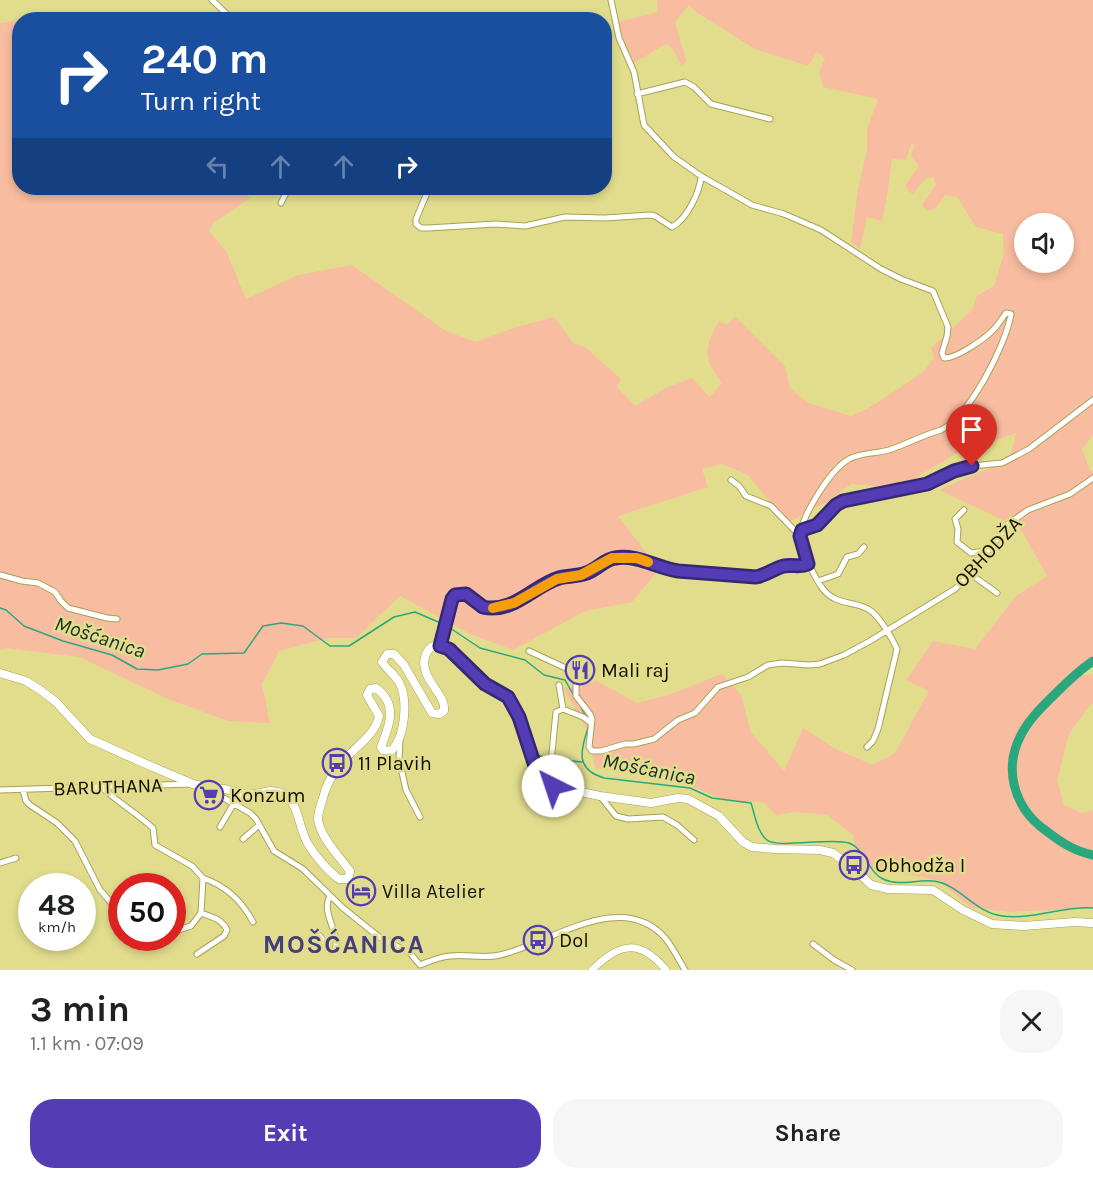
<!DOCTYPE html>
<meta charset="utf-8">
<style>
:root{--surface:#fff;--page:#f6f6f6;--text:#202124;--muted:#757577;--accent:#533cb4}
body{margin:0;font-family:Karla,sans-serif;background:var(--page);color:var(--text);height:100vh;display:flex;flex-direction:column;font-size:22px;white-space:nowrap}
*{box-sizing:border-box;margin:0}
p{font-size:20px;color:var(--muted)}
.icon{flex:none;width:33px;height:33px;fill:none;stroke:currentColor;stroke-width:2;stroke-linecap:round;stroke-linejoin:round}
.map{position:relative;height:970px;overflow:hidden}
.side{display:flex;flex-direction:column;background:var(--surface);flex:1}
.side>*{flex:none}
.top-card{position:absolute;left:12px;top:12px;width:600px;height:183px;border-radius:24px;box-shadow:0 3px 9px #0003;background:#1a4fa0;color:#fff;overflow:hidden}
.buttons{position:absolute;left:1014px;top:213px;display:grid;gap:12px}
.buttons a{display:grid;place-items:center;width:60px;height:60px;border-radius:50%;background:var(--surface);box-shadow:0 3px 9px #0003;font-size:30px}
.speed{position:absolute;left:18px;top:873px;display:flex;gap:12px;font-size:30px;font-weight:700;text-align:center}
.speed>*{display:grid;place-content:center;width:78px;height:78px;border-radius:50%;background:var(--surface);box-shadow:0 3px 9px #0003;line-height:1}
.speed small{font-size:15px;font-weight:400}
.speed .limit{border:9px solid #d22;background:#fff;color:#111}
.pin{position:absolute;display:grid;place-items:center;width:51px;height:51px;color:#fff;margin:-62px -26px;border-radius:50% 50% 50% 0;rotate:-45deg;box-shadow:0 0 6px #0007}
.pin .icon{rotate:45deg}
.me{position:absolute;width:66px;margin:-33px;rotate:319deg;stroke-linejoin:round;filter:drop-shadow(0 0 4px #0008)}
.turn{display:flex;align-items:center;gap:21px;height:126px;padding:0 30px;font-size:27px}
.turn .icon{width:78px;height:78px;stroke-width:2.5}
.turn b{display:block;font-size:42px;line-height:51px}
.lanes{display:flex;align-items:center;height:57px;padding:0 30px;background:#0003;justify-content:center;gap:30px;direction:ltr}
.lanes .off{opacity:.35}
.round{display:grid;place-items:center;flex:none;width:63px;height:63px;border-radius:24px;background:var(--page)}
.headline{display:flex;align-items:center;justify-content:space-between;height:102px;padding:0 30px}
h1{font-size:36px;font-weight:700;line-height:45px}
.cta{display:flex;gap:12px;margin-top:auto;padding:12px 30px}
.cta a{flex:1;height:69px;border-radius:24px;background:var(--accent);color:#fff;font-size:24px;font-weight:700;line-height:69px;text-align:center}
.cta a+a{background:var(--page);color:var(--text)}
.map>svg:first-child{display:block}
.green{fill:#f8bca0;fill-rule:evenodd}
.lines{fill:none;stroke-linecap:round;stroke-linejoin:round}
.stream{stroke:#29a87e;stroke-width:1.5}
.river{stroke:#29a87e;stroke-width:9}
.minor-casing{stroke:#a7a254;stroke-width:7}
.tertiary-casing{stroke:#a7a254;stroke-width:8}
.secondary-casing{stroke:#a7a254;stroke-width:9}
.minor{stroke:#fff;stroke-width:5}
.tertiary{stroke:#fff;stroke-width:7}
.secondary{stroke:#fff;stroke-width:8}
.route-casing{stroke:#362775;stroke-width:15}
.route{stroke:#533cb4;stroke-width:10}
.slow{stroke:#f59e0b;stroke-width:10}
.labels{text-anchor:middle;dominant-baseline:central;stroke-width:5;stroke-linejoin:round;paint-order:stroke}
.street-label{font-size:20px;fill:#121000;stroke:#e2dd8d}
.poi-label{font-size:20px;fill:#121000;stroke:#e2dd8d;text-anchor:start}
.water-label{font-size:21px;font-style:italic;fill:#173126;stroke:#e2dd8d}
.district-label{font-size:26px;font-weight:bold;letter-spacing:1.5px;fill:#443e7b;stroke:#e2dd8d}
</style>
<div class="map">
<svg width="1093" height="970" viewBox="0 0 1093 970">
<rect width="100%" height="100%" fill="#e2dd8d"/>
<path class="green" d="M 657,0 L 1093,0 L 1093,436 L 1082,449 L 1090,470 L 1093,472 L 1093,661 L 1080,676 L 1093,674 L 1093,704 L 1090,705 L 1069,734 L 1057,780 L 1064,805 L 1082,813 L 1093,810 L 1093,908 L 1008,912 L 970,907 L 938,880 L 859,866 L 853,835 L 827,815 L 796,812 L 776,815 L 763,802 L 727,801 L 676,780 L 595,768 L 589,734 L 564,689 L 597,681 L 637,703 L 668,695 L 722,674 L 741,695 L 751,732 L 784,771 L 803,728 L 838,750 L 873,765 L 895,753 L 929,691 L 906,680 L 933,641 L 975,649 L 1016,596 L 1047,576 L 1020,528 L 939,490 L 1010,459 L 1016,433 L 955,454 L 914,479 L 878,486 L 851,484 L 827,502 L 787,523 L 748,475 L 722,464 L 702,469 L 708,487 L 618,516 L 659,569 L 632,602 L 585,611 L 513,650 L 470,634 L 400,596 L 356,638 L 328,638 L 279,651 L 262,684 L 270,723 L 228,721 L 168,699 L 79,657 L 7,648 L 0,650 L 0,23 L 19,21 L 20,188 L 242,188 L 250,198 L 213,223 L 209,231 L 227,253 L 246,299 L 298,275 L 352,265 L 446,331 L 475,342 L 517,327 L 554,317 L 573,343 L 585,347 L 621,379 L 617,387 L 635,406 L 666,388 L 692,378 L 710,397 L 722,383 C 702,357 704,349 719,321 L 727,325 L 735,316 L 785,366 L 790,387 L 799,396 L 811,404 L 851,416 L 872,406 L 922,373 L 934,358 L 931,348 L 972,310 L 977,296 L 994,286 L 1004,254 L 1003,234 L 976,227 L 957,197 L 945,195 L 936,208 L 927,211 L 922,205 L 936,185 L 933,177 L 926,178 L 913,194 L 908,191 L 906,184 L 919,166 L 911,156 L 914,145 L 911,144 L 906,160 L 892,159 L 888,190 L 882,221 L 867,217 L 860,249 L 851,242 L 858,189 L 867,150 L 867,129 L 878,99 L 823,87 L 819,72 L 825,58 L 817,52 L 808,66 L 755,49 L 696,12 L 689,5 L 675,22 L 686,61 L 682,66 L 672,48 L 666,44 L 634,63 L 624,41 L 618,22 L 658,12 ZM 1024,224 L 1064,224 L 1064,262 L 1024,262 Z"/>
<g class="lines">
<path class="stream" d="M 0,608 L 6,610 L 24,626 L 63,641 L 112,655 L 137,669 L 158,670 L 188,664 L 202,654 L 244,653 L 263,626 L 281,623 L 303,626 L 330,646 L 349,646 L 394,617 L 415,612 L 443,624
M 447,626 L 480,648 L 525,660 L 544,675 L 565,680 L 573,694
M 579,703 L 585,715
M 589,725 C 581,750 574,769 604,778 L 690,788 L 712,798 L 751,803 C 755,815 757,832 767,840 C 778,849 831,837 849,843 C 865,849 868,872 883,879 C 900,887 916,879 933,881 C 960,884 973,912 1002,916 C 1032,920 1063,906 1093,908
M 536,755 L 548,758
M 554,759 L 582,762"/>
<path class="river" d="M 1093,661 C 1078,671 1067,682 1055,694 C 1042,707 1028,720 1020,737 C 1004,769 1014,805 1041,827 C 1058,840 1072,851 1093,855"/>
<g class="minor-casing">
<path id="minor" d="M 212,0 L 233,20
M 611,0 L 619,38 L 634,72 L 644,125 L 674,157 L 701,176 L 752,205 L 784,214 L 821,230 L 881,269 L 901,279 L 933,291 L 948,327 L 947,336 L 942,353 L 944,358 C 956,359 986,338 994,329 C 999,324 1002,318 1006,313 L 1011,314 C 1006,345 969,417 941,430 C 923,435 907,444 889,450 C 875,454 863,452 849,459 C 830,470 803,514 800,535 C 798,545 816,580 823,589 C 835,605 853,601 868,609 C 879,615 892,638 897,649 L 878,729 L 873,741 L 867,747
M 637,94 L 685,82 L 694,87 L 711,104 L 770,119
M 429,188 L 416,219 L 416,224 L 421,228 L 428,228 L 496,224 L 525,226 L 565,217 L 605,218 L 650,215 L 655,216 L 672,227 C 687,219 700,192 701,176
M 281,203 L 287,191 L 292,188
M 731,480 L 739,486 L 746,496 L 771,506 L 800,536
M 964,510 L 955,519 L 958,529 L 957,542 L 971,553 L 985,551
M 802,530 L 817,525 L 836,505 L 851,499 L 904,490 L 927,484 L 954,471 L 972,466 L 1002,463 L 1010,459 L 1029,449 L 1093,400
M 969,573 L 997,593
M 0,575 L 22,581 L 38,583 L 55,592 L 61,601 L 68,608 L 107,618 L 117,619
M 818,581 L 838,574 L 847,557 L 858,554 L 864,547
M 440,646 L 452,599 L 455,595 L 466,594 L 483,607 C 513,614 533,586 559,578 C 570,575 581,577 591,571 C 599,567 606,559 615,558 C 638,554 657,568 678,571 L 756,577 C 766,575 774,568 784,566 C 792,564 799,567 808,564
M 529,651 L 570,670 L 576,679 L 576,696 L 590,714 L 592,719 L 589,747 L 592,751 L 601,751 L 625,744 L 634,744 L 654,739 L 678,720 L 695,713 L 718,687 L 748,677 L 768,665 L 782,663 L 809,665 L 820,664 L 844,655 L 870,641 L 955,589 L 966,578 L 973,564 L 990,549 L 1007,525 L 1028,510 L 1070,494 L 1093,478
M 559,685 L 563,709
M 400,739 L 399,759 L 406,790 L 420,817
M 101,787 C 118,802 136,813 153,828 L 155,845 L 192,866 L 203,878 L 201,913 L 191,926 L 172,932
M 215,789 L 222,797 L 250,813 L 256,819 L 274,851 L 303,869 L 343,908 L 379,937 L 410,953 L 420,965 C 430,961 439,957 450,956 C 467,954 483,959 500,955 C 550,944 622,887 666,939 C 673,948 679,960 685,970
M 0,790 L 192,784
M 23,790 L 26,801 L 30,805 L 57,823 L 75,841 L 100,890 L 122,915
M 577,790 L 554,772 L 551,763 L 556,712 L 563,709 L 583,717 L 591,723
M 600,796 L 616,816 L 628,819 L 663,817 L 677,825 L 694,840
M 220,827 L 234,803
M 243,839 L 259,825
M 0,863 L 16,858
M 203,878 C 226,886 242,901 253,922
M 320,936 L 330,951 L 335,950 C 341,933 320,913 330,896
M 813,944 L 834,960 L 852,970
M 197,954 L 224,936 L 227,930 C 222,919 212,917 201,913"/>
</g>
<g class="tertiary-casing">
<path id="tertiary" d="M 592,970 C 620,942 640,939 666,970"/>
</g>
<g class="secondary-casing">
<path id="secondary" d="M 0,673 L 26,681 L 39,689 L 56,702 L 90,739 L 139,761 L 193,784 L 215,789 L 225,789 L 248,795 L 271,791 L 283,793 C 300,805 298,827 308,844 C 315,856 328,871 339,879 L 347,879 L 349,876 L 350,871 C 339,856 320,837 318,819 C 318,810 323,800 325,791 C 331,775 338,764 351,753 C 362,742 376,732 379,716 L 367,695 L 370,689 L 376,688 C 399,705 389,726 381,747 L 383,750 L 391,751 C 405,738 408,701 400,684 C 396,675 387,670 382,662 L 387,654 L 394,654 L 404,665 L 432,713 L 439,714 L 444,711 C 447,694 419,679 425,657 C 435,624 474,674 484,683 C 495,692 508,694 516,708 C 525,726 528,749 536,769 L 540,776 L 553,786 L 600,796 L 651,803 L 678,798 L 688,799 L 719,816 L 743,842 L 752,847 L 775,849 L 820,850 L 833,853 L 857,871 L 871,885 L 888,889 L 933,890 L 963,910 L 992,924 L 1024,926 L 1074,922 L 1093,923"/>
</g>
<use href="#minor" class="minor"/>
<use href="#tertiary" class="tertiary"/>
<use href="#secondary" class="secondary"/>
</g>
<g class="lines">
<g class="route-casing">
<path id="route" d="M 553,786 L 540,776 L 536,769 L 519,717 L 508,697 L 485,684 L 449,649 L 440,646 L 452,599 L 455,595 L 466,594 L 483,607 C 513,614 533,586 559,578 C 570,575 581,577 591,571 C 599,567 606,559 615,558 C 637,554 657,568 678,571 L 756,577 C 766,575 775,568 784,566 C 793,564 799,568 808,564 L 800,536 L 802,530 L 817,525 L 836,505 L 843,501 L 927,484 L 954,471 L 972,466"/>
</g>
<use href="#route" class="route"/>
<path class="slow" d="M 493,608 L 514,603 L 557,579 L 581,575 L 612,558 L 637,558 L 648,562"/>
</g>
<defs>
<g id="restaurant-ring" transform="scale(1.5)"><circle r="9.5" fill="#e2dd8d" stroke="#533cb4" stroke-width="1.5"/><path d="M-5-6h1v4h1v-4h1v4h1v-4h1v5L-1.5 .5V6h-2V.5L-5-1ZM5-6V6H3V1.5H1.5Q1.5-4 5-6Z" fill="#533cb4"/></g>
<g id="bus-ring" transform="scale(1.5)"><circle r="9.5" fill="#e2dd8d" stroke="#533cb4" stroke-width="1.5"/><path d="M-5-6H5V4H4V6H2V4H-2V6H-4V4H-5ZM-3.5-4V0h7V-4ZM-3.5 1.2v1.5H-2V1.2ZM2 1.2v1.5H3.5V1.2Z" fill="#533cb4"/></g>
<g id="supermarket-ring" transform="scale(1.5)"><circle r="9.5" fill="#e2dd8d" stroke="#533cb4" stroke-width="1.5"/><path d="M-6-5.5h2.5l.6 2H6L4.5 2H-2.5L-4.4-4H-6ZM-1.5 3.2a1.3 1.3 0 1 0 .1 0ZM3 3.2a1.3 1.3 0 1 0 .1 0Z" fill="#533cb4"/></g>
<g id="hotel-ring" transform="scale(1.5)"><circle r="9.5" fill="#e2dd8d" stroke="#533cb4" stroke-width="1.5"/><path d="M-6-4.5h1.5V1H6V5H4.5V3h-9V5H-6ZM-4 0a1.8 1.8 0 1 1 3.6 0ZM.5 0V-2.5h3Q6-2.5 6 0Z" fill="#533cb4"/></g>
</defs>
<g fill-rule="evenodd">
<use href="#restaurant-ring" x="580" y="670"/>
<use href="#bus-ring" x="337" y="763"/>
<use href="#supermarket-ring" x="209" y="795"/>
<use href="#bus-ring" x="854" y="865"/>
<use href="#hotel-ring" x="361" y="891"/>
<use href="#bus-ring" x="538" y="940"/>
</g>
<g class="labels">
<g class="street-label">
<text transform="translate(988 552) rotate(-47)">OBHODŽA</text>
<text transform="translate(108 787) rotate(-2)">BARUTHANA</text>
</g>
<g class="poi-label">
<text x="601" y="670">Mali raj</text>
<text x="358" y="763">11 Plavih</text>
<text x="230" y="795">Konzum</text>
<text x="875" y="865">Obhodža I</text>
<text x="382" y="891">Villa Atelier</text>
<text x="559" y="940">Dol</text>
</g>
<g class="water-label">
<text transform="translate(100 637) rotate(18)">Mošćanica</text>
<text transform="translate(649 769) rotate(11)">Mošćanica</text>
</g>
<g class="district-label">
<text x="344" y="944">MOŠĆANICA</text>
</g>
</g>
</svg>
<div class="buttons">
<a><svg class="icon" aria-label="sound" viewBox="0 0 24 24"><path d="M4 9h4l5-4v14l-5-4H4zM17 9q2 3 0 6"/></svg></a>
</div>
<div class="speed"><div>48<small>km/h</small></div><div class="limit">50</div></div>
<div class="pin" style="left:972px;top:466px;background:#d93025"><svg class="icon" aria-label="arrive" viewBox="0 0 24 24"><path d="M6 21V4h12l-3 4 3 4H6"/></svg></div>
<svg class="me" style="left:553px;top:786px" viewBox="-20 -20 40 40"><circle r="19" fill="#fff"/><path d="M0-13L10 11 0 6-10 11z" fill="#533cb4"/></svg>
<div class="top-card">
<div class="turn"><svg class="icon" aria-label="right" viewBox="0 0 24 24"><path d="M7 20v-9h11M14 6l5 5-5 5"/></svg><div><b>240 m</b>Turn right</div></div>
<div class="lanes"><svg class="icon off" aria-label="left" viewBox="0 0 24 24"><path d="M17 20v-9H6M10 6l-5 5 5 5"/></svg><svg class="icon off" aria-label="ahead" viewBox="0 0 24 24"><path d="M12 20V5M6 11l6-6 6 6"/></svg><svg class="icon off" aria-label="ahead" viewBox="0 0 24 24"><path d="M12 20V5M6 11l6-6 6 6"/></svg><svg class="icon" aria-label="right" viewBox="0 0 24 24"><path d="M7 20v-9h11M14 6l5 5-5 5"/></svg></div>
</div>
</div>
<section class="side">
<div class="headline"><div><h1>3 min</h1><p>1.1 km · 07:09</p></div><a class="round"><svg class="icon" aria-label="close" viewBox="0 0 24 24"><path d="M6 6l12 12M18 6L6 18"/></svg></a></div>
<div class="cta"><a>Exit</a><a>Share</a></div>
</section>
